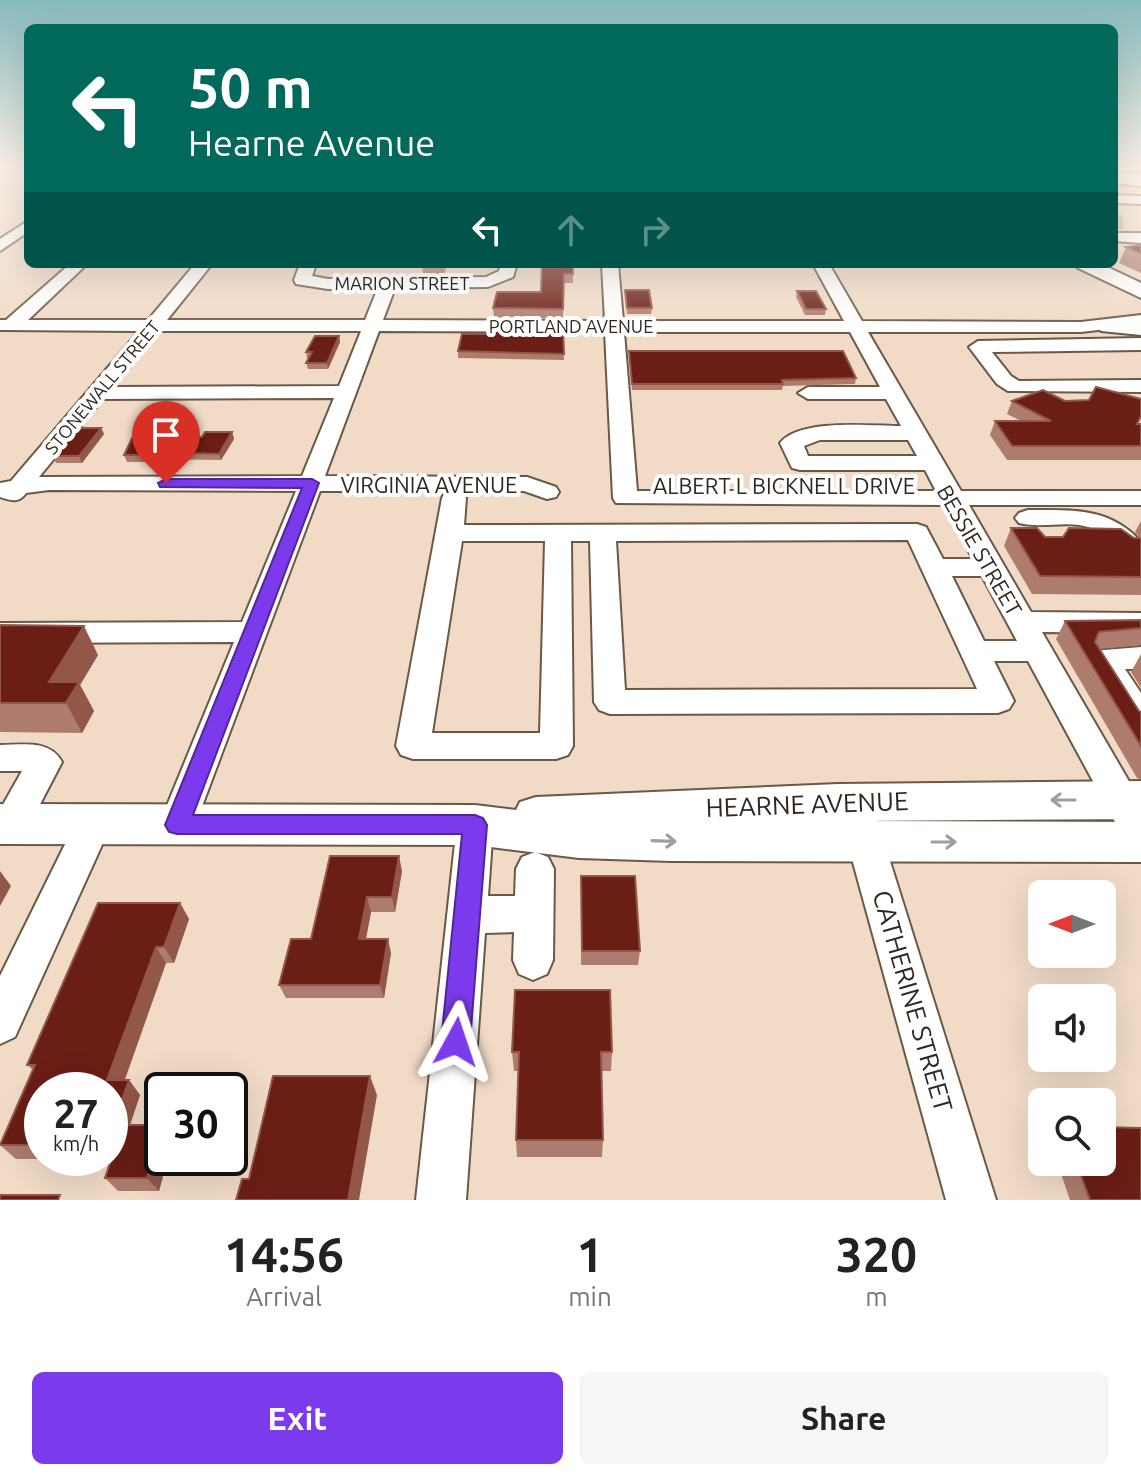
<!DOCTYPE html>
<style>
:root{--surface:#fff;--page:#f6f6f6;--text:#222;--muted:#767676;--accent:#7c3aed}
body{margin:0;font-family:Ubuntu,sans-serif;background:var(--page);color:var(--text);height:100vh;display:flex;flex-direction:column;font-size:30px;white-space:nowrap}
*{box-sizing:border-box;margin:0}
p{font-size:26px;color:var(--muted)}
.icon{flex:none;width:44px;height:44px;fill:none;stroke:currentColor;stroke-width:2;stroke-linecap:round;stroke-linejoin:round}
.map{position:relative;height:1200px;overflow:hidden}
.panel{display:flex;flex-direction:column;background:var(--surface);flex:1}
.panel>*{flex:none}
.banner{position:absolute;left:24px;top:24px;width:1094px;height:244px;border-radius:12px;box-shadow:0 8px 32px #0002;background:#00695c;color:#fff;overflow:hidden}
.needle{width:52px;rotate:270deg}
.controls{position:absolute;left:1028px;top:880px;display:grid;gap:16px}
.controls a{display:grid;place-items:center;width:88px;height:88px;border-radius:12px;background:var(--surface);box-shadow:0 8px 32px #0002;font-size:40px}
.speed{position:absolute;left:24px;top:1072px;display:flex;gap:16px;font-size:40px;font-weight:700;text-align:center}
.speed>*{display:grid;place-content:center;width:104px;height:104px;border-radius:50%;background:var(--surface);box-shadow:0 8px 32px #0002;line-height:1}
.speed small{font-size:20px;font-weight:400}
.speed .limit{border:4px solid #111;border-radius:12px;background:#fff;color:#111}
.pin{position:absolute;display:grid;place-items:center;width:68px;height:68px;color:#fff;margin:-82px -34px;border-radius:50% 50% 50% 0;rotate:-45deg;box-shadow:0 0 8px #0007}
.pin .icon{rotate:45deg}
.me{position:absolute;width:88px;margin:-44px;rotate:5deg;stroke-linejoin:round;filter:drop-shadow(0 0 6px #0008)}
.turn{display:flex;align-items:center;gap:28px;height:168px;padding:0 32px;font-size:36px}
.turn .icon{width:104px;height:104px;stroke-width:2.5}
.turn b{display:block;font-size:56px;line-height:68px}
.lanes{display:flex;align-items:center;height:76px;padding:0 32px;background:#0003;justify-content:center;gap:40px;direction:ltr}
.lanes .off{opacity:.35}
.eta{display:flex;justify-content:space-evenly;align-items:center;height:136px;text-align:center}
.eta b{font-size:48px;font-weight:700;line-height:56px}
.action{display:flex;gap:16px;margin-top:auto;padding:16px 32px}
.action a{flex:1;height:92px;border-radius:12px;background:var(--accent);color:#fff;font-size:32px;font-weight:700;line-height:92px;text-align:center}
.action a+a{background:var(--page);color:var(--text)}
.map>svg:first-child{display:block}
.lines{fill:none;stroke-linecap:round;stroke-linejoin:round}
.minor-tunnel{stroke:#cab7a6;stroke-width:14;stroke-dasharray:14 7;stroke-linecap:butt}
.minor-casing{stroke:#6b5847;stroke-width:4}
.major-casing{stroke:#6b5847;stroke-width:4}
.highway-casing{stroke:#6b5847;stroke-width:4}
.minor{fill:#fff;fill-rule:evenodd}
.major{fill:#fff;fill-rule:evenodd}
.highway{fill:#fff;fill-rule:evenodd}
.wall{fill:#ae7c6e;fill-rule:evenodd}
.shaded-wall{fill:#93574a}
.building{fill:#6b1e15;stroke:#93574a;stroke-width:2}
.oneway{stroke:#a19e9b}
.route{fill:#7c3aed;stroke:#51269a;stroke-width:2}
.labels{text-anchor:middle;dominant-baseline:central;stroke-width:8;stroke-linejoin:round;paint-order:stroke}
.far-street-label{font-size:18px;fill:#2f2720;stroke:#fff}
.street-label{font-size:22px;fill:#2f2720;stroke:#fff}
.near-street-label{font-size:26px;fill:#2f2720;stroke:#fff}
</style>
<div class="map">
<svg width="1141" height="1200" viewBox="0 0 1141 1200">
<rect width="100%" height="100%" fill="#f1dbc7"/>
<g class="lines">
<path class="minor-tunnel" d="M 1114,223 L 1123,222"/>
<g class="minor-casing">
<path id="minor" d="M 1114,195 L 1141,196 L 1141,204 L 1114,203 Z
M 28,221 L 28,232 L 0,251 L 0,239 Z
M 1114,233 L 1141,233 L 1141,243 L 1114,241 Z
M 70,264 L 87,264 L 28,320 L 148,320 L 195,264 L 212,264 L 167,320 L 365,320 L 378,288 L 328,289 L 296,284 L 294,280 L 300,264 L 316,264 L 312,276 L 328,279 L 486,277 L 499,271 L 501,264 L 517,264 L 513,277 L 488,287 L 395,288 L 383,320 L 605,321 L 602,264 L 618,264 L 623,321 L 844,321 L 813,264 L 829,264 L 862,321 L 1081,322 L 1141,315 L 1141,325 L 1081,332 L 868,332 L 961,491 L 1141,491 L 1141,505 L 969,505 L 1031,612 L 1141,613 L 1141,633 L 1042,632 L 1141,802 L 1141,851 L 1128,846 L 1028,661 L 994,661 L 1014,701 L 1009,709 L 998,713 L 610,714 L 599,710 L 594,702 L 590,541 L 571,541 L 573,746 L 568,755 L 556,759 L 413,759 L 401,755 L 396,746 L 442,498 L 445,493 L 453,491 L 320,491 L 195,825 L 190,836 L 177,840 L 164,836 L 159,825 L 234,642 L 0,643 L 0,623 L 242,622 L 296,491 L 49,490 L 26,493 C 18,504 10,500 0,497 L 0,483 L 11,481 L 139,331 L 0,330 L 0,320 L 6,320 ZM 158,331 L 361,331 L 339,386 L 113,387 ZM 379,331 L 605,332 L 613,498 L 616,503 L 944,505 L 973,559 L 943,559 L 926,527 L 917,524 L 464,525 L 466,498 L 463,493 L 455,491 L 524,491 L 547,499 L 556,497 L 559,492 L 556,487 L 527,477 L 325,476 ZM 624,332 L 850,332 L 880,387 L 808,387 L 798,393 L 808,399 L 886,399 L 901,426 C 871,426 800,418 780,443 L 792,468 L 800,470 L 925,470 L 936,491 L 637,491 ZM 334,398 L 302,476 L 39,477 L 103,399 ZM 820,440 L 908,440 L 917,456 L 808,456 L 804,446 ZM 908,540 L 977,689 L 625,690 L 616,541 ZM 462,541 L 545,541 L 540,733 L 432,733 ZM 952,576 L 982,576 L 1017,641 L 984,641 Z
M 1141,338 L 1141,350 L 992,352 L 1011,376 L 1019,381 L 1141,380 L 1141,392 L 1008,391 L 997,384 L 969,347 L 978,341 Z
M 1028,510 C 1072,510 1110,507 1141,542 L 1141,552 C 1119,561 1109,533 1088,527 C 1066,520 1042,529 1019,523 L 1015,518 L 1019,513 Z
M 1141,647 L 1141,669 L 1125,669 L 1141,693 L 1141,731 L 1130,728 L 1088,659 L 1092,651 Z
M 0,745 C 22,745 50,739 62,762 L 24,835 L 11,839 L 0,835 L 0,810 L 22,771 L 0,771 Z
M 93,810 L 106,814 L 111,825 L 15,1037 L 0,1044 L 0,976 L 80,814 Z
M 475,810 L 488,814 L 493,825 L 488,896 L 515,896 L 516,869 L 522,857 L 535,852 L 548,857 L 554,869 L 553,960 L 547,974 L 533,980 L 519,974 L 513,960 L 514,932 L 485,933 L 466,1200 L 416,1200 L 457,825 L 462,814 Z
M 861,811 L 874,815 L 879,826 L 996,1200 L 946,1200 L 843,826 L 848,815 Z"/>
</g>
<g class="major-casing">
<path id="major" d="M 1075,264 L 1101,264 L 1141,283 L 1141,298 L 1078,268 Z
M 1109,319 L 1141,321 L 1141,335 L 1101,331 L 1097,326 L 1101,321 Z
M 1141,781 L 1141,819 L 855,821 L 1141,822 L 1141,862 L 671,861 L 579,858 L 475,845 L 0,844 L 0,804 L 475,805 L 516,810 L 520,802 L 536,797 L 838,784 Z"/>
</g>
<g class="highway-casing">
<path id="highway" d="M 1114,171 L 1141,174 L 1141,186 L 1114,183 Z"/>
</g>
<use href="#minor" class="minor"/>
<use href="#major" class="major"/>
<use href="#highway" class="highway"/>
</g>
<path class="wall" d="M 1141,245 L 1141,273 L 1119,263 L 1126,247 Z
M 422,264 L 447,264 L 444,275 L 423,275 Z
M 573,264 L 573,283 L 564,283 L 563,318 L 494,318 L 493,308 L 541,292 Z
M 625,290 L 652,308 L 651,314 L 627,314 Z
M 797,291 L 826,309 L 825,315 L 805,315 L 796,297 Z
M 563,329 L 564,360 L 458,358 L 458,351 L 489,334 Z
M 339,336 L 340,342 L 328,369 L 308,369 L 306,363 L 309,358 L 307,358 L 306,352 Z
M 629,351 L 856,378 L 855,384 L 783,386 L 782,390 L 632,390 Z
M 1012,401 L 1065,401 L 1137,424 L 1141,424 L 1141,460 L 1007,460 L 990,435 L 995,421 L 1021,421 L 1007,414 Z
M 101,428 L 104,434 L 82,463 L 56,463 L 53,456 Z
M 232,432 L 234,439 L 221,460 L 155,459 L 153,462 L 127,462 L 124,455 L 202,437 Z
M 1141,521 L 1141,595 L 1032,594 L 1004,546 L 1011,528 L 1045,537 L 1140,538 L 1135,532 Z
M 1141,620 L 1141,645 L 1099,649 L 1139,711 L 1141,712 L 1141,780 L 1137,778 L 1056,639 L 1065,621 Z
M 0,625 L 98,655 L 80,685 L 94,711 L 82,733 L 0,732 Z
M 1141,654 L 1141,688 L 1131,672 Z
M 402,871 L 395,912 L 371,912 L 366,939 L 391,953 L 384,998 L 286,998 L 279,985 L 311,939 Z
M 581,876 L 640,951 L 638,965 L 581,965 Z
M 180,903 L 189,919 L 174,963 L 166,963 L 125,1080 L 129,1080 L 140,1095 L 130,1125 L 162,1158 L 168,1158 L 159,1191 L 118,1191 L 105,1178 L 111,1159 L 16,1159 L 0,1145 L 33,1070 L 27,1065 ZM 42,1090 L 110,1090 L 110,1158 L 42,1158 Z
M 512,1052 L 612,1052 L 611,1071 L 601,1071 L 603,1140 L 602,1157 L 517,1157 L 516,1140 L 518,1071 L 514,1071 Z
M 1057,1162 L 1102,1162 L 1141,1200 L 1070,1200 Z"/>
<path class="shaded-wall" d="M 339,336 L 340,342 L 328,369 L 327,363 Z
M 101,428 L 104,434 L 82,463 L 79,456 Z
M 232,432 L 234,439 L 221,460 L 219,454 Z
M 84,626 L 98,655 L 80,685 L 94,711 L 82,733 L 66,703 L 49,682 Z
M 399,856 L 402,871 L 395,912 L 392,897 Z
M 0,871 L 11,886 L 0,906 Z
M 367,897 L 371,912 L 363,953 L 359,939 Z
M 180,903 L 189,919 L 174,963 L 164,947 Z
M 388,939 L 391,953 L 384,998 L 380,985 Z
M 156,947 L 166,963 L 119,1095 L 107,1080 Z
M 370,1076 L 377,1095 L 359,1200 L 348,1200 Z
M 129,1080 L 140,1095 L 125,1139 L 113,1125 Z
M 162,1128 L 162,1158 L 168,1158 L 159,1191 L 147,1178 Z"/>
<path class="building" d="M 1141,245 L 1141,254 L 1126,247 Z
M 542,264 L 573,264 L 573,274 L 564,274 L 563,309 L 493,308 L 497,292 L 541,292 Z
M 625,290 L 649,290 L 652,308 L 627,308 Z
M 797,291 L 816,291 L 826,309 L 806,309 Z
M 490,328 L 563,329 L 564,354 L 458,351 L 462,334 L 489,334 Z
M 315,336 L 339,336 L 327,363 L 306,363 L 312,352 L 306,352 Z
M 629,351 L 843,351 L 856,378 L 782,380 L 783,384 L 632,384 Z
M 1096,387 L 1141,399 L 1141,416 L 1137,424 L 1141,424 L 1141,446 L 1012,446 L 995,421 L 1051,421 L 1012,401 L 1043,390 L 1065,401 L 1089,400 Z
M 75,428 L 101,428 L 79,456 L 53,456 Z
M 205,432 L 232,432 L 219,454 L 152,452 L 151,455 L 124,455 L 132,438 L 202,437 Z
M 1011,528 L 1037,528 L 1045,537 L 1063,537 L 1069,528 L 1121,529 L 1134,538 L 1141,538 L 1141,577 L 1040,576 Z
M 1141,620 L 1141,628 L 1099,632 L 1095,642 L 1139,711 L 1141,712 L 1141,746 L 1065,621 Z
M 0,625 L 84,626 L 49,682 L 79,682 L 66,703 L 0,703 Z
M 330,856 L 399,856 L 392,897 L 367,897 L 359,939 L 388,939 L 380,985 L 279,985 L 291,939 L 311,939 Z
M 581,876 L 635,876 L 640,951 L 582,951 Z
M 98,903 L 180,903 L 164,947 L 156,947 L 107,1080 L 129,1080 L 113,1125 L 162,1125 L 147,1178 L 105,1178 L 116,1145 L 110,1145 L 110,1090 L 42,1090 L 42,1145 L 0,1145 L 35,1065 L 27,1065 Z
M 515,990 L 610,990 L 612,1052 L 601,1052 L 603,1140 L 516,1140 L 519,1052 L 512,1052 Z
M 273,1076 L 370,1076 L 348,1200 L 236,1200 L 242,1179 L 249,1179 Z
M 1102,1127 L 1141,1128 L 1141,1200 L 1090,1200 L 1076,1162 L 1102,1162 Z
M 0,1195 L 60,1195 L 58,1200 L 0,1200 Z"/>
<defs><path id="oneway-shaft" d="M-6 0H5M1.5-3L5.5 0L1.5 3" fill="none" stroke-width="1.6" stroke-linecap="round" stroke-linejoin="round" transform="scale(2)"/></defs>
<g class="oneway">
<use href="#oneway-shaft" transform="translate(1063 800) rotate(180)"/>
<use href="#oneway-shaft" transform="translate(664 841) rotate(2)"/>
<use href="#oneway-shaft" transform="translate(944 842)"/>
</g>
<linearGradient id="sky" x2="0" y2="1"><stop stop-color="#87babc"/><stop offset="0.5" stop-color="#f9efe6"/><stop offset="1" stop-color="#f9efe6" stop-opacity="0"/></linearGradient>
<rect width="1141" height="335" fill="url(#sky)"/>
<path class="route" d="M 166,479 L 312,479 L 319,483 L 193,815 L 475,815 L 483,818 L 487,825 L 470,1042 L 466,1052 L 456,1056 L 446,1052 L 441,1042 L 462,834 L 177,834 L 169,832 L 165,825 L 302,488 L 160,487 L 158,483 Z"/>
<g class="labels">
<g class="far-street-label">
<text x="402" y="283">MARION STREET</text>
<text x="571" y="326">PORTLAND AVENUE</text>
<text transform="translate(102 387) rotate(-50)">STONEWALL STREET</text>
</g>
<g class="street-label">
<text x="429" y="484">VIRGINIA AVENUE</text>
<text x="784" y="485">ALBERT L BICKNELL DRIVE</text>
<text transform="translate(980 550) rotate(60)">BESSIE STREET</text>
</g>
<g class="near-street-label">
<text transform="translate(807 804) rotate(-2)">HEARNE AVENUE</text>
<text transform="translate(913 1001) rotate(74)">CATHERINE STREET</text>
</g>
</g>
</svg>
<div class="controls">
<a><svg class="needle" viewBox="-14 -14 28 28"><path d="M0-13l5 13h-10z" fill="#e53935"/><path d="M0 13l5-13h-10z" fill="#767676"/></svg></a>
<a><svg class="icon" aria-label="sound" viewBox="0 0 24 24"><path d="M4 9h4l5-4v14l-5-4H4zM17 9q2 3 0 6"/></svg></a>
<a><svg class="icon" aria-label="search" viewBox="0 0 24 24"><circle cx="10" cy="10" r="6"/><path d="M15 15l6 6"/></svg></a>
</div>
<div class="speed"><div>27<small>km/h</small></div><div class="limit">30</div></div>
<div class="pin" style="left:166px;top:483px;background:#d93025"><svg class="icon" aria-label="arrive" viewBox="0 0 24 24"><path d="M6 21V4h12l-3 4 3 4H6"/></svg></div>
<svg class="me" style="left:456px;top:1042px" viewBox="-20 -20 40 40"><path d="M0-17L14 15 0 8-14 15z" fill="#7c3aed" stroke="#fff" stroke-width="4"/></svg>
<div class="banner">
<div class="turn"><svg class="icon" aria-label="left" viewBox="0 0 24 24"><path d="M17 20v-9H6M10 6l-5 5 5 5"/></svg><div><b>50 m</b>Hearne Avenue</div></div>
<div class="lanes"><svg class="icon" aria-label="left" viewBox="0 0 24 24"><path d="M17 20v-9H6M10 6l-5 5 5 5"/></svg><svg class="icon off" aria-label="ahead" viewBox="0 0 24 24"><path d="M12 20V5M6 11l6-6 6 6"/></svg><svg class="icon off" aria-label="right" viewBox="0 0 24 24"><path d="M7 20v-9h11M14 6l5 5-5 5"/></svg></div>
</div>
</div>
<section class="panel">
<div class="eta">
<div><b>14:56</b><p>Arrival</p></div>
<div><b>1</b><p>min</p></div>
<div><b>320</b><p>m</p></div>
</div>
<div class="action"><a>Exit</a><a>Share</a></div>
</section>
